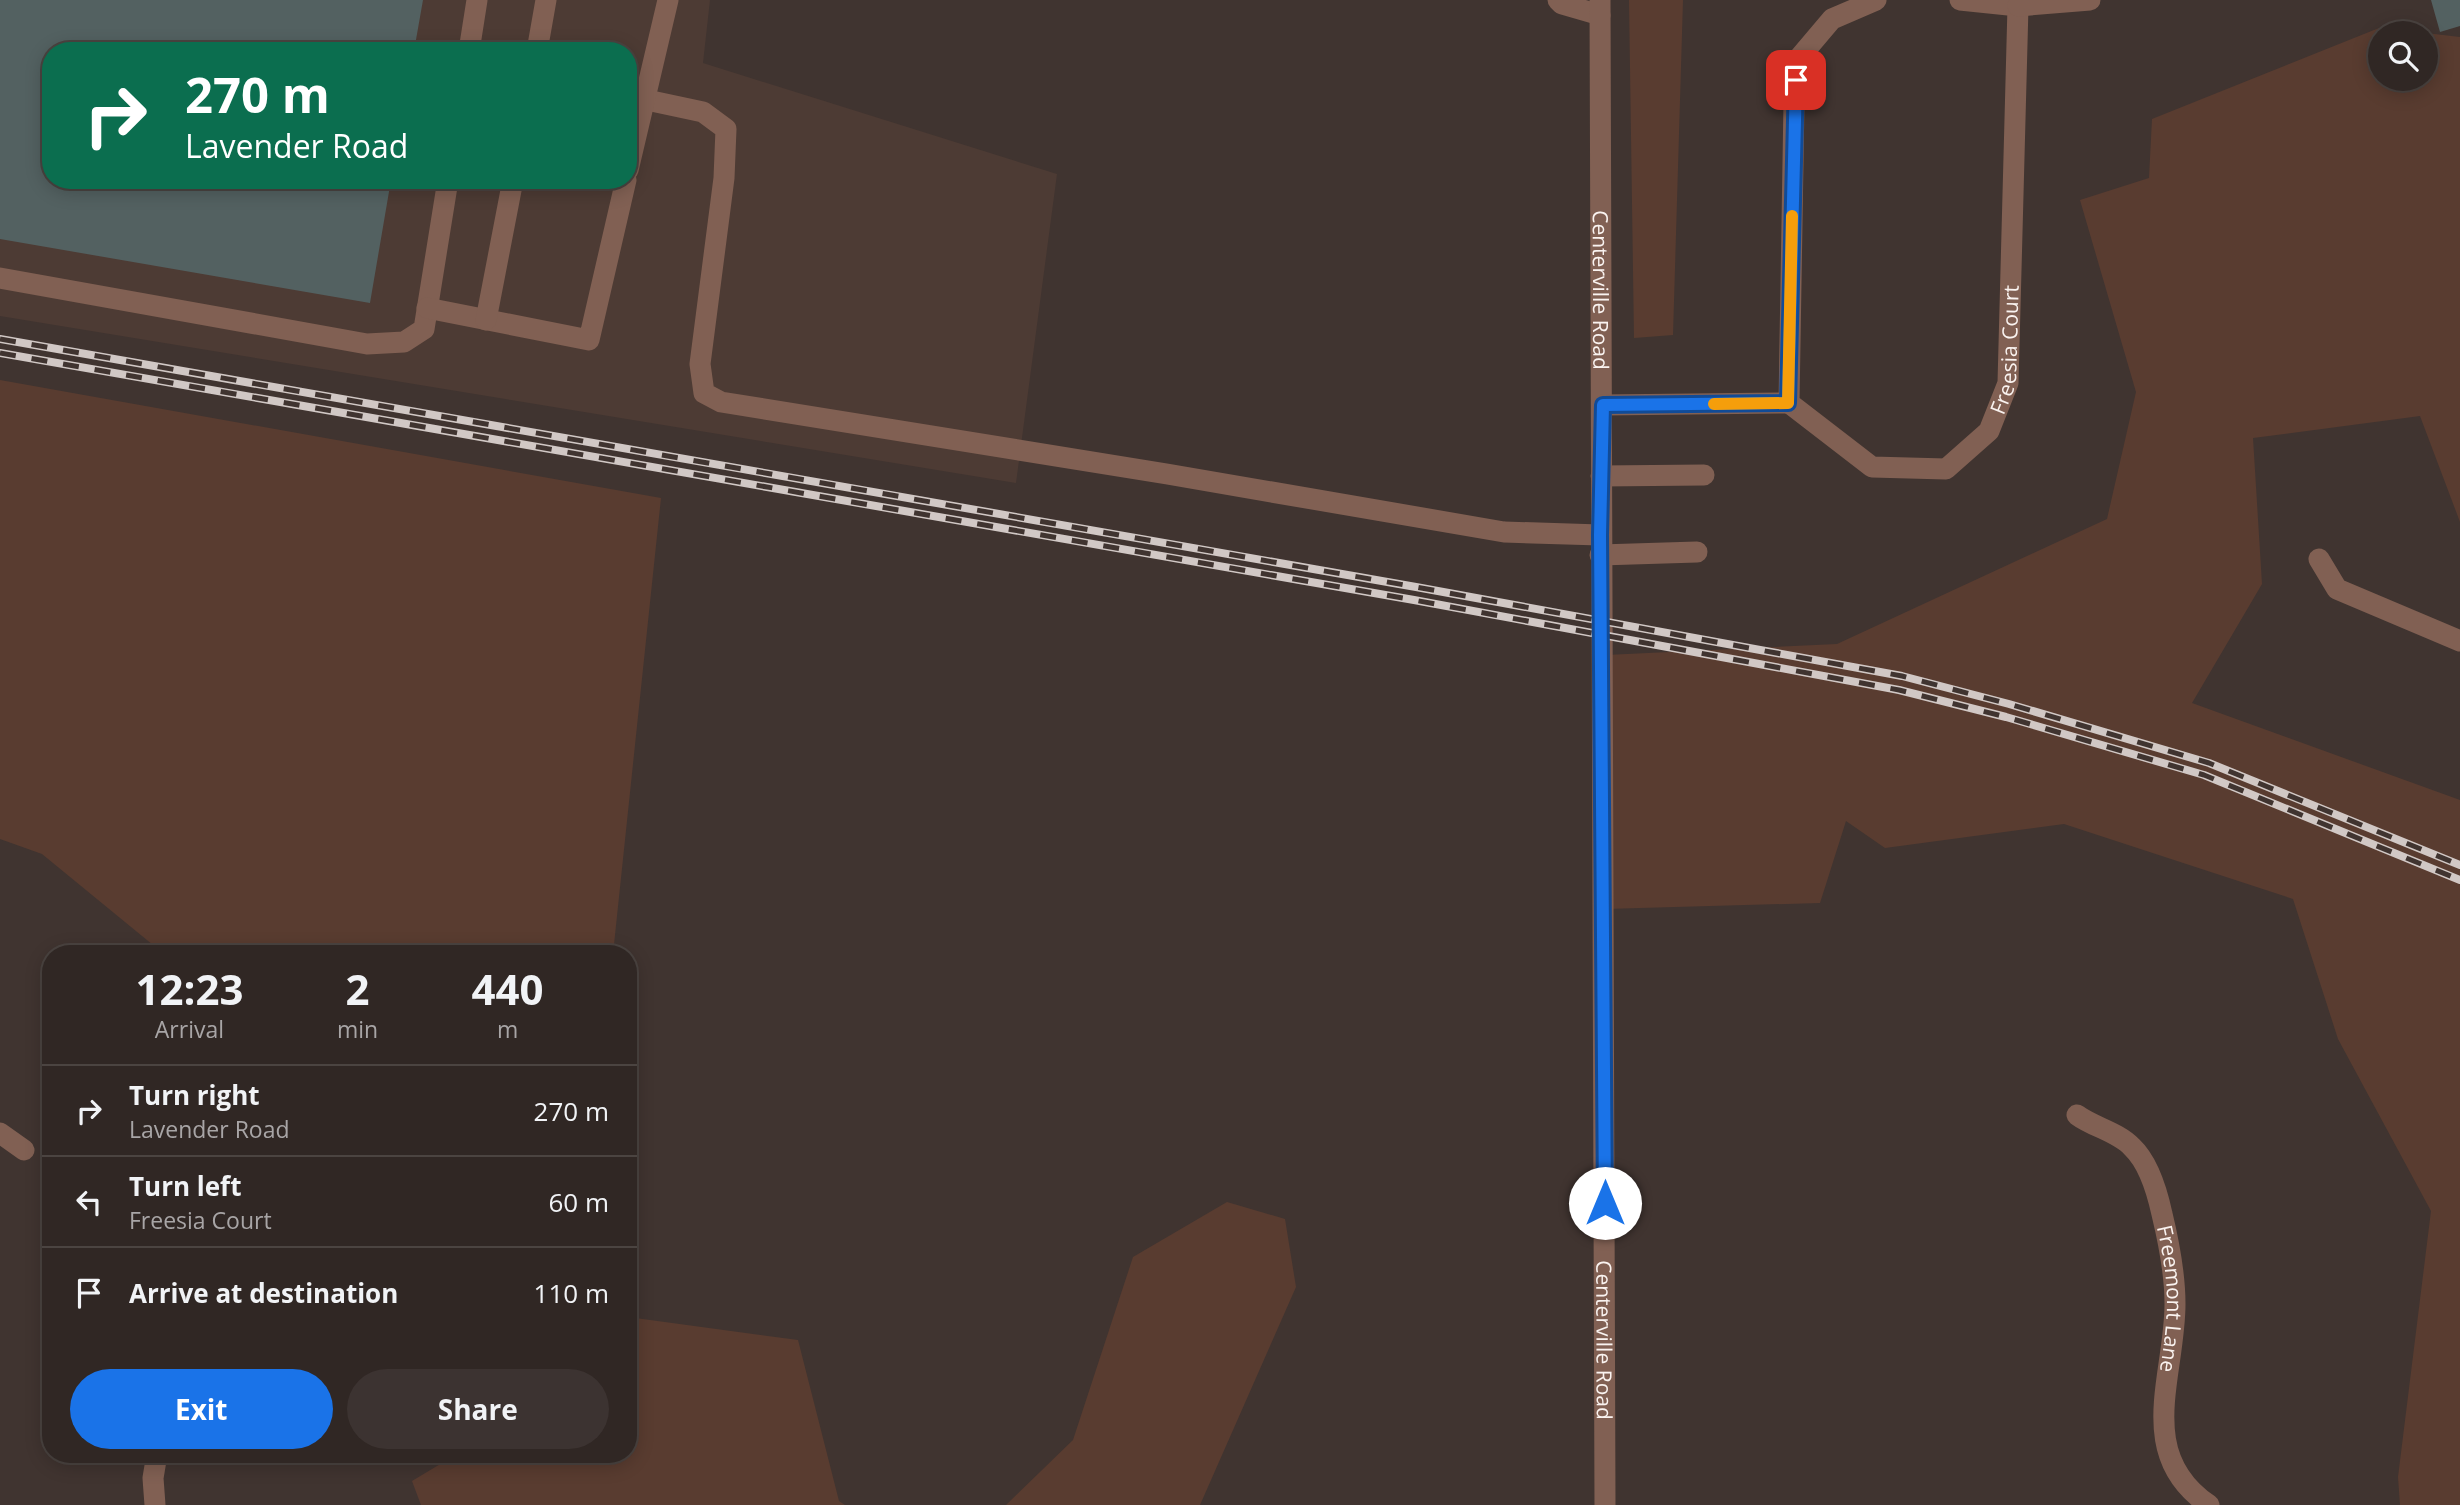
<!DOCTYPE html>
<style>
:root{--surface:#302724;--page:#3c3331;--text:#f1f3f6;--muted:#a8a5a6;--line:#4b4441;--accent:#1a73e8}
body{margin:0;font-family:"Open Sans",sans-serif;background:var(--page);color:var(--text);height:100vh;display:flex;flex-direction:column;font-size:26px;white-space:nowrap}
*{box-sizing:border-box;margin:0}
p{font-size:23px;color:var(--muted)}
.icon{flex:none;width:38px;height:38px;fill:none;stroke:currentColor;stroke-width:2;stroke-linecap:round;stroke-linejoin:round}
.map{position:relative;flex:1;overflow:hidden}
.side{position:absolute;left:42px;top:945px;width:595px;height:518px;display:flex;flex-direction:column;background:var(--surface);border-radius:28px;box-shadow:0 4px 18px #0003,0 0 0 2px var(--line)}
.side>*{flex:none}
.hud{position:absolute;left:42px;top:42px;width:595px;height:147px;border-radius:28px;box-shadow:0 4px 18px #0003,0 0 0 2px var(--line);background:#0b6e4f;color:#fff;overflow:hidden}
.controls{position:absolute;left:2368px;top:21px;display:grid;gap:14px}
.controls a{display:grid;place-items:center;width:70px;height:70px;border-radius:50%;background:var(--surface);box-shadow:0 4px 18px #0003,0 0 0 2px var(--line);font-size:35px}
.pin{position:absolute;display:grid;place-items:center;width:60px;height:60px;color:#fff;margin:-30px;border-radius:14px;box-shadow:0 4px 10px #0006}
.me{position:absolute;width:77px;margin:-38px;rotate:0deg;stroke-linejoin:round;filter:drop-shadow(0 0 5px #0008)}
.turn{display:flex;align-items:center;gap:24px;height:147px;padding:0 28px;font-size:32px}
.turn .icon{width:91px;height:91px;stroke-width:2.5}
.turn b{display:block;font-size:49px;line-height:60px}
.eta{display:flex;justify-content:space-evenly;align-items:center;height:119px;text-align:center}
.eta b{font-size:42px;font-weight:700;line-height:49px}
.cta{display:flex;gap:14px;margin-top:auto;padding:14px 28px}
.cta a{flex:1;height:80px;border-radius:42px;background:var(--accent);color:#fff;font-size:28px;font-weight:700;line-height:80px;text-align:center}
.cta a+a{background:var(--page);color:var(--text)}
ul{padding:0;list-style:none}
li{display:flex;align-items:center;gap:21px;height:91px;padding:0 28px;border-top:2px solid var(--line)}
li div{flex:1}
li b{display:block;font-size:26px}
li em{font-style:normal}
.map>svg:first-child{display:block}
.built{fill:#4d3b34;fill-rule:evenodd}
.green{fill:#593c30}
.building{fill:#536161}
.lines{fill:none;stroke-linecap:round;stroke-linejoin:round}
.minor{stroke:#816053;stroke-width:21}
.rail-casing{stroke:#d1c8c5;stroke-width:8}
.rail{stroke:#403430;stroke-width:5;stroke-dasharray:16;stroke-linecap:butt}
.route-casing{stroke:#114b97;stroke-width:18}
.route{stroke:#1a73e8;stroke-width:12}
.slow{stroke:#f59e0b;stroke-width:12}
.labels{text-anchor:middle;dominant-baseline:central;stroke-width:5;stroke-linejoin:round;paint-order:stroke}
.street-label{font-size:21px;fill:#faf3f0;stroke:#403430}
</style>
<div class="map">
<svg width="2460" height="1505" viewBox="0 0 2460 1505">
<rect width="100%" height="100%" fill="#403430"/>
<path class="built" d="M 0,0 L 710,0 L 703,63 L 1057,174 L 1016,483 L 0,316 ZM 51,51 L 628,51 L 628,180 L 51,180 Z"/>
<path class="green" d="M 1629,0 L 1683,0 L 1673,335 L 1634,338 Z
M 2379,28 L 2424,33 L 2380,33 L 2380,79 L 2426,79 L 2426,33 L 2460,37 L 2460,522 L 2420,416 L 2253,438 L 2262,584 L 2192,703 L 2460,800 L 2460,1505 L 2400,1505 L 2398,1477 L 2431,1211 L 2338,1039 L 2293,899 L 2064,824 L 1885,848 L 1846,821 L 1820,903 L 1605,909 L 1606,655 L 1837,644 L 2107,519 L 2136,392 L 2080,200 L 2149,178 L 2152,119 Z
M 0,380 L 661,498 L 613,954 L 164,954 L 42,854 L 0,839 Z
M 1227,1202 L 1285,1219 L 1296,1287 L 1200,1505 L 1006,1505 L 1073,1440 L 1133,1257 Z
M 628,1317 L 798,1340 L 839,1501 L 845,1505 L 421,1505 L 412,1481 L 457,1454 L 628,1454 Z"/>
<path class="building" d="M 0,0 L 423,0 L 414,51 L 51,51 L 51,180 L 391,180 L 370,303 L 0,239 Z
M 2431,0 L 2460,0 L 2460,26 L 2440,32 Z"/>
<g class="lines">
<g class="minor">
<path d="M 1558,0 L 1562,4 L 1600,15"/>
<path id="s1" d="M 1600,0 L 1605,1505"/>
<path id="s2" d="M 1876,0 L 1832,19 L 1799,58 L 1794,102 L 1789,403 L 1872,467 L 1946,469 L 1989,431 L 2008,383 L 2018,6 L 1960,0"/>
<path d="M 2018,6 L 2090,0"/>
<path d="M 469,51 L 477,0"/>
<path d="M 537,51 L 546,0"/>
<path d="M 628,96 L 703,112 L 726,129 L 724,178 L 700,364 L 704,393 L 721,402 L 1167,474 L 1504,532 L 1600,535"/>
<path d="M 628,170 L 668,0"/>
<path d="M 0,278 L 367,344 L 404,342 L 424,329 L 448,180"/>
<path d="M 427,308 L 589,340 L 626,180"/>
<path d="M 486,320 L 513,180"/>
<path d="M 1603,405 L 1789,403"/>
<path d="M 1601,476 L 1704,475"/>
<path d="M 1600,555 L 1697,552"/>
<path d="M 2319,559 L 2337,589 L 2460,641"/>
<path id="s3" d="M 2077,1115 C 2093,1127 2118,1132 2132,1147 C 2149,1163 2157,1191 2162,1214 C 2169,1243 2175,1273 2175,1304 C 2175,1376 2134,1454 2209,1505"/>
<path d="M 0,1133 L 24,1150"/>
<path d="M 155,1505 L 153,1478 L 157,1454"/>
</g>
<g class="rail-casing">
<path id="rail" d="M 0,339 L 1416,587 L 1902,676 L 2009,704 L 2209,763 L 2460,865
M 0,353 L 1414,600 L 1899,690 L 2006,717 L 2204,775 L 2460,880"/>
</g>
<use href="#rail" class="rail"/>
</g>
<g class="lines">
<g class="route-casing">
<path id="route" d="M 1605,1203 L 1600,535 L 1603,405 L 1788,403 L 1796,80"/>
</g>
<use href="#route" class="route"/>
<path class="slow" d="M 1714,404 L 1788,403 L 1792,216"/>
</g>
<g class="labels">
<g class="street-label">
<text stroke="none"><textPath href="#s1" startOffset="290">Centerville Road</textPath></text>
<text stroke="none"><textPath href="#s2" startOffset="765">Freesia Court</textPath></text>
<text stroke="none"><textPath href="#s3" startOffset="224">Freemont Lane</textPath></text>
<text stroke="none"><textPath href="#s1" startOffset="1340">Centerville Road</textPath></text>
</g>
</g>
</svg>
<div class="controls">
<a><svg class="icon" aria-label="search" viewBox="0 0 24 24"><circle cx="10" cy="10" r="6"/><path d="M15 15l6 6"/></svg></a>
</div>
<div class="pin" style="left:1796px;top:80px;background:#d93025"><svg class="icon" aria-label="arrive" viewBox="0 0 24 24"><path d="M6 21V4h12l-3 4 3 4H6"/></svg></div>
<svg class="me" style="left:1605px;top:1203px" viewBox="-20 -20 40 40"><circle r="19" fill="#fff"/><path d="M0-13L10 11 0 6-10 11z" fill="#1a73e8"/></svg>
<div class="hud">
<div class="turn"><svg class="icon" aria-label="right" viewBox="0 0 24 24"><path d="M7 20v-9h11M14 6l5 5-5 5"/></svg><div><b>270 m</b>Lavender Road</div></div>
</div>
<section class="side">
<div class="eta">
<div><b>12:23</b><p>Arrival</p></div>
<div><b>2</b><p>min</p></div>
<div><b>440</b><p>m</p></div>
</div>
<ul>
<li><svg class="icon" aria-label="right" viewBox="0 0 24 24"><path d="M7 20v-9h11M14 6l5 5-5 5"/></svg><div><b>Turn right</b><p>Lavender Road</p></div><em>270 m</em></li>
<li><svg class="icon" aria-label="left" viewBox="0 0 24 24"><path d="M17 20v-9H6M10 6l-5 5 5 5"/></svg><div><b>Turn left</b><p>Freesia Court</p></div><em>60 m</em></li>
<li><svg class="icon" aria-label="arrive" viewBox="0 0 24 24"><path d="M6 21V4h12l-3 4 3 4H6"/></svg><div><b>Arrive at destination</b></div><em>110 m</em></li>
</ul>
<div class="cta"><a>Exit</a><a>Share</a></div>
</section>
</div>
